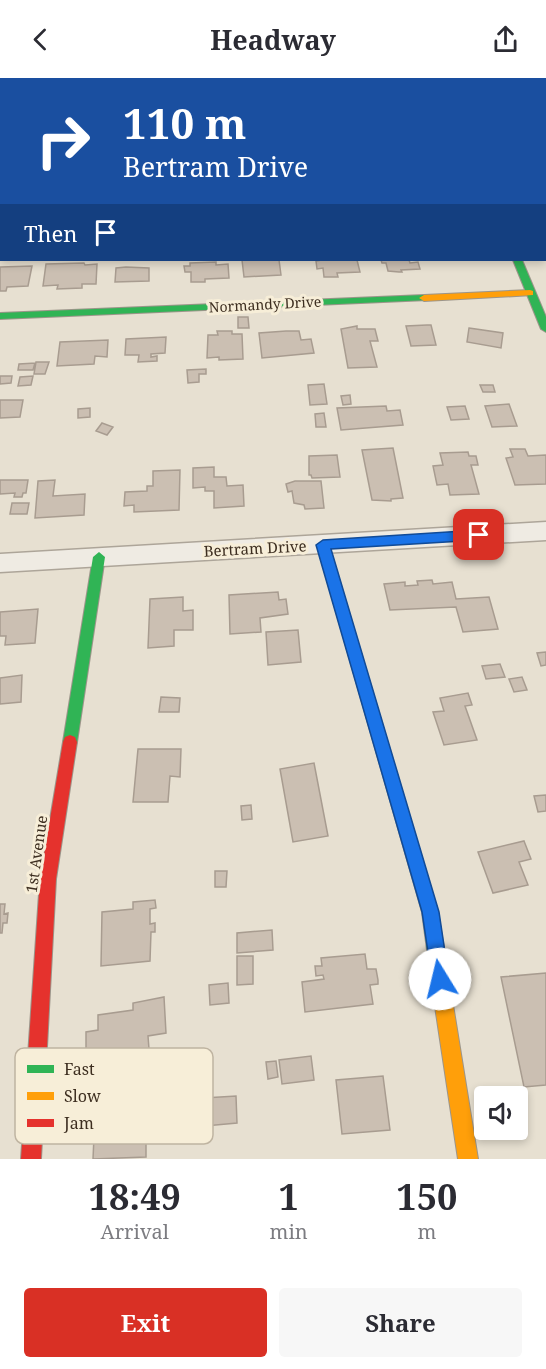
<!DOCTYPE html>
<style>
:root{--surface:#fff;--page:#f7f7f7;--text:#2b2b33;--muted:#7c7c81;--accent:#d93025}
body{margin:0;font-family:"Noto Serif",serif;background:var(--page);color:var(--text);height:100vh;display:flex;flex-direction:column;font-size:22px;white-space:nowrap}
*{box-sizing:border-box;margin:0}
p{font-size:20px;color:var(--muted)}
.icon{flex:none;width:33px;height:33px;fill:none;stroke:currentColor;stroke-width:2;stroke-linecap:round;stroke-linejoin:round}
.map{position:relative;height:1081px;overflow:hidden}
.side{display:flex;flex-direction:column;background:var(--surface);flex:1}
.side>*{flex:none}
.banner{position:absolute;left:0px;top:0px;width:546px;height:183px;box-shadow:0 3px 9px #0003;background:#1a4fa0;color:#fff;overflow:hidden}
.tools{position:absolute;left:474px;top:1008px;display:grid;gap:12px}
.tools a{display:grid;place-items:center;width:54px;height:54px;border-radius:6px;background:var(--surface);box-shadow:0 3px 9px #0003;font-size:30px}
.pin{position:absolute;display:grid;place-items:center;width:51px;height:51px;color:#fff;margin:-26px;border-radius:12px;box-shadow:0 3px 9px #0006}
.me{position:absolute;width:66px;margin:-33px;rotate:351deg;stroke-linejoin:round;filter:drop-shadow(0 0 4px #0008)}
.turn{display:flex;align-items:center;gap:21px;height:126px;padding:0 24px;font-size:27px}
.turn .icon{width:78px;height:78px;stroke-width:2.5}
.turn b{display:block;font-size:42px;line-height:51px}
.then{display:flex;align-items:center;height:57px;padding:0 24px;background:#0003;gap:12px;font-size:22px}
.eta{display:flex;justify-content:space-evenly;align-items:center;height:102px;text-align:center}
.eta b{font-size:36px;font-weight:700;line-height:42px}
.primary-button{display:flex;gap:12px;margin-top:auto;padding:12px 24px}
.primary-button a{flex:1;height:69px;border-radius:6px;background:var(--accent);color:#fff;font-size:24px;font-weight:700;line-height:69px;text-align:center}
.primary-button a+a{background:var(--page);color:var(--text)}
header{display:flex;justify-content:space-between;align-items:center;height:78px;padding:0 24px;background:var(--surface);font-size:27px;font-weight:700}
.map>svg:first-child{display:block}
.building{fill:#cbbfb2;stroke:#a89c90;stroke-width:1.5}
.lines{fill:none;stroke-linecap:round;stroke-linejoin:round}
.street-casing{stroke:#ada599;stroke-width:3}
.fast-casing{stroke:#9c958a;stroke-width:2}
.slow-casing{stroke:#9c958a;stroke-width:2}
.jam-casing{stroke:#9c958a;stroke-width:2}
.street{fill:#efebe3;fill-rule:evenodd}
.fast{fill:#30b455;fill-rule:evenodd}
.slow{fill:#ff9f0a;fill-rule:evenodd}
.jam{fill:#e5322d;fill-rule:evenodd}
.route{fill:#1a73e8;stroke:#114b97;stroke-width:1.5}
.labels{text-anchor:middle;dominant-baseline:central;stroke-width:6;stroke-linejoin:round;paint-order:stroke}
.far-street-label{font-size:14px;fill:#3d2e20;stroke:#f7eed8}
.street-label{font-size:15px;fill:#3d2e20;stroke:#f7eed8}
.key{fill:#f7eed8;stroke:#bfb4a1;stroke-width:1.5}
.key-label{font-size:16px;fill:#3d2e20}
</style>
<header><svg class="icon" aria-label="back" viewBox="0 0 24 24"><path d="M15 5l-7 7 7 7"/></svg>Headway<svg class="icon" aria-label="share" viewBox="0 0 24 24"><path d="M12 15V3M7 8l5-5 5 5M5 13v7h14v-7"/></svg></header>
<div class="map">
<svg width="546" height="1081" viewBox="0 0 546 1081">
<rect width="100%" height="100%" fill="#e7e0d1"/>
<path class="building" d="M 242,182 L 279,182 L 281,197 L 244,199 Z
M 322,182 L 357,182 L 360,194 L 337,195 L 338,199 L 324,199 L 323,190 L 317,191 L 316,183 Z
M 381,182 L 409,182 L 410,185 L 418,184 L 420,191 L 401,192 L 402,194 L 399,194 L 388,193 L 386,185 L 382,185 Z
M 216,184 L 216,187 L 228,186 L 229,200 L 205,201 L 205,204 L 191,204 L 191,194 L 185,194 L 184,188 L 190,188 L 190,185 Z
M 84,185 L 85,187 L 97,186 L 96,206 L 82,206 L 82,210 L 57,211 L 58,207 L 43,208 L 46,186 Z
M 32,188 L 28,208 L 7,209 L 6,213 L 0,213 L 0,189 Z
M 126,189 L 149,190 L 149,203 L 115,204 L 116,190 Z
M 238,239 L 248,239 L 249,250 L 238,250 Z
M 427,247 L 431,247 L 436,267 L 411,268 L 406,248 Z
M 357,248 L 357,251 L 375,251 L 378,263 L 370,263 L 377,289 L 348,290 L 341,251 Z
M 469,250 L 503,255 L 501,270 L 467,264 Z
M 217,253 L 232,253 L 232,256 L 242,256 L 243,281 L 219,282 L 219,279 L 207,280 L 208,257 L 218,257 Z
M 286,253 L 299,253 L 301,262 L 311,261 L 314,275 L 262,280 L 259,255 Z
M 166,259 L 165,275 L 151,276 L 151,279 L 157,278 L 157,283 L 138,284 L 139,277 L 125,277 L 126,261 Z
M 108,262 L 107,279 L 95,278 L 94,286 L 57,288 L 60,264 Z
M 36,284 L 49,284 L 45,296 L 34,296 Z
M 35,285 L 33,292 L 18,292 L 19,286 Z
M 206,291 L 206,296 L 199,296 L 199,304 L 188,305 L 187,292 Z
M 0,298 L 12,298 L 11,305 L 0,306 Z
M 33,298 L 31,307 L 18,308 L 20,299 Z
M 324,306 L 327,326 L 310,327 L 308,307 Z
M 480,307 L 493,307 L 495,314 L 483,314 Z
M 350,317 L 351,326 L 343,327 L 341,318 Z
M 0,322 L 23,322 L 20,339 L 0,340 Z
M 509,326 L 517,348 L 492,349 L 485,328 Z
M 386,328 L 387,333 L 400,332 L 403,347 L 341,352 L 337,330 Z
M 465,328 L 469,341 L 451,342 L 447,329 Z
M 90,330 L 90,339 L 78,340 L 78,331 Z
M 324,335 L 326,349 L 316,349 L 315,336 Z
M 102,345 L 113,349 L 107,357 L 96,353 Z
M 393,370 L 403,420 L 391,421 L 391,423 L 372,422 L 362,372 Z
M 510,371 L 525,371 L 528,378 L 546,377 L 546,406 L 515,407 L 506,380 L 513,379 Z
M 468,374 L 469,378 L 476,378 L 478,387 L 471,387 L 479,416 L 450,417 L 448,406 L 437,407 L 433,388 L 443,387 L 440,375 Z
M 337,377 L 340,399 L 312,400 L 311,397 L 309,397 L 309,378 Z
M 214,389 L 214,399 L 226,399 L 227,408 L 243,407 L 244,428 L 214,430 L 214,413 L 205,413 L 205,409 L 193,410 L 193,390 Z
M 180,392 L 179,432 L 134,434 L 134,427 L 124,428 L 125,414 L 147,413 L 147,408 L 153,408 L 153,393 Z
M 0,402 L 28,402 L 26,415 L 23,415 L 22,419 L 14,419 L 15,415 L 0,416 Z
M 55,402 L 53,418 L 85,416 L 84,437 L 35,440 L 38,403 Z
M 295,403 L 321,403 L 324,430 L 305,431 L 304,427 L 294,425 L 292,413 L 288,414 L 286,406 Z
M 12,425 L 29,425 L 27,436 L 10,436 Z
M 432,502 L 433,506 L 452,504 L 456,521 L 489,519 L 498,551 L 463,554 L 456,529 L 390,532 L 384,506 L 405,504 L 405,508 L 418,507 L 417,503 Z
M 278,514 L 279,522 L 286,521 L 288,536 L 260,540 L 261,554 L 230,556 L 229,517 Z
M 183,519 L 183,533 L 193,532 L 193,552 L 174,552 L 174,568 L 148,570 L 150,521 Z
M 38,531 L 35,565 L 5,567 L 6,558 L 0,558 L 0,534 Z
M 298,552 L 301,584 L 268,587 L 266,554 Z
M 546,574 L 546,587 L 541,588 L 537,575 Z
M 500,586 L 505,599 L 486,601 L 482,588 Z
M 22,597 L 21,624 L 0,626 L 0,600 Z
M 522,599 L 527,612 L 514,614 L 509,601 Z
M 468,615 L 472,627 L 465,628 L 477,662 L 444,667 L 433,634 L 444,633 L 440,620 Z
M 161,619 L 180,620 L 179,634 L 159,634 Z
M 138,671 L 181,671 L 180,699 L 170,698 L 168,724 L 133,724 Z
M 314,685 L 328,758 L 293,764 L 280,691 Z
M 546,717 L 546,733 L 538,734 L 534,718 Z
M 251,727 L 252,741 L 242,742 L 241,728 Z
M 524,763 L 531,781 L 519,784 L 528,807 L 493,815 L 478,774 Z
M 215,793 L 227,793 L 226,809 L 215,809 Z
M 155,822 L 156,830 L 150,831 L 150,846 L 155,845 L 155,854 L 151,854 L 150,883 L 101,888 L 102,834 L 133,831 L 133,824 Z
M 0,826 L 5,826 L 4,836 L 8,835 L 7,845 L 3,845 L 2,855 L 0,855 Z
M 272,852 L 273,872 L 237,875 L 237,855 Z
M 365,876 L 367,891 L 376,891 L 378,902 L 378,906 L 370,907 L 373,926 L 305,934 L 302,904 L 324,901 L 323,897 L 316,898 L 315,888 L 322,888 L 321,880 Z
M 237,878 L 253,878 L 253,906 L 237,907 Z
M 546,895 L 546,1007 L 524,1009 L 501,899 Z
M 228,905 L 229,925 L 210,927 L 209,907 Z
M 164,919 L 166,955 L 148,958 L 150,984 L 86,994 L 86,954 L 98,952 L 98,937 L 133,932 L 133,925 Z
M 311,978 L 314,1002 L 282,1006 L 279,982 Z
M 276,983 L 278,999 L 268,1001 L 266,984 Z
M 383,998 L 390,1052 L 342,1056 L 336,1002 Z
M 236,1018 L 237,1045 L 205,1048 L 204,1020 Z
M 135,1024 L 135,1055 L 146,1054 L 146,1079 L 93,1081 L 94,1059 L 102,1058 L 102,1028 Z"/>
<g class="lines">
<g class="street-casing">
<path id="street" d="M 544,53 L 546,53 L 544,62 Z
M 546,444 L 546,462 L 0,494 L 0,476 Z"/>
</g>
<g class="fast-casing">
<path id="fast" d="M 446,0 L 454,0 L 454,2 L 447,2 Z
M 513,182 L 522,182 L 546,239 L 546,254 L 541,251 Z
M 424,217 L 428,218 L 428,222 L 0,241 L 0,235 Z
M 323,462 L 329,467 L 438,834 L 449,902 L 446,908 L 440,911 L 434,908 L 431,902 L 422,834 L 317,467 Z
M 99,474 L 105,479 L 77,664 L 75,669 L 70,671 L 65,669 L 63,664 L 93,479 Z"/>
</g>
<g class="slow-casing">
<path id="slow" d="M 530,212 L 533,213 L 533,217 L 424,223 L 419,220 L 424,217 Z
M 440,893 L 446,896 L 449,902 L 478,1081 L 458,1081 L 431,902 L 434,896 Z"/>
</g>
<g class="jam-casing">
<path id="jam" d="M 70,657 L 75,659 L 77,664 L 56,801 L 41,1081 L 21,1081 L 40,801 L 63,664 L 65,659 Z"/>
</g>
<use href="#street" class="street"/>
<use href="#fast" class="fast"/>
<use href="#slow" class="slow"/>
<use href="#jam" class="jam"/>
</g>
<path class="route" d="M 479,452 L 485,457 L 479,462 L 331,471 L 439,834 L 449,901 L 447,907 L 440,910 L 434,907 L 432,901 L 422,834 L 316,467 L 323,462 Z"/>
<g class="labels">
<g class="far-street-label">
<text transform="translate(265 226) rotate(-3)">Normandy Drive</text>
</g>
<g class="street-label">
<text transform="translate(255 470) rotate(-3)">Bertram Drive</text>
<text transform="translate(36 776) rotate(-82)">1st Avenue</text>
</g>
</g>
<rect x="15" y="970" width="198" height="96" rx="9" class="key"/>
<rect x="27" y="987" width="27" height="8" fill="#30b455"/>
<rect x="27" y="1014" width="27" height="8" fill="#ff9f0a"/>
<rect x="27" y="1041" width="27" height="8" fill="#e5322d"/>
<g class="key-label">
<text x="64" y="997">Fast</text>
<text x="64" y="1024">Slow</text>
<text x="64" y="1051">Jam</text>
</g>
</svg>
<div class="tools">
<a><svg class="icon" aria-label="sound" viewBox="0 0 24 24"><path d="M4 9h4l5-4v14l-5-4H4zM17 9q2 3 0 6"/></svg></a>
</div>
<div class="pin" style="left:479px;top:457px;background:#d93025"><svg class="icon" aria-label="arrive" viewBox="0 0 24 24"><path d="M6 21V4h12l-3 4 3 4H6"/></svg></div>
<svg class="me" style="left:440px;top:901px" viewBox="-20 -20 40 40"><circle r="19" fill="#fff"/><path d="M0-13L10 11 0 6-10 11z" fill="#1a73e8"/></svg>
<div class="banner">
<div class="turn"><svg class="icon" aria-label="right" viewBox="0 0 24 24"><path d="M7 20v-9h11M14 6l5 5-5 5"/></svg><div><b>110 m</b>Bertram Drive</div></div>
<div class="then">Then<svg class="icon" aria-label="arrive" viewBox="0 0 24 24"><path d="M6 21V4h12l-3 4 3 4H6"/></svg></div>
</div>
</div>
<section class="side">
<div class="eta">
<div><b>18:49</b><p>Arrival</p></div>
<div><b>1</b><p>min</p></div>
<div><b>150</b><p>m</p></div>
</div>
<div class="primary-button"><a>Exit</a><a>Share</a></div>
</section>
